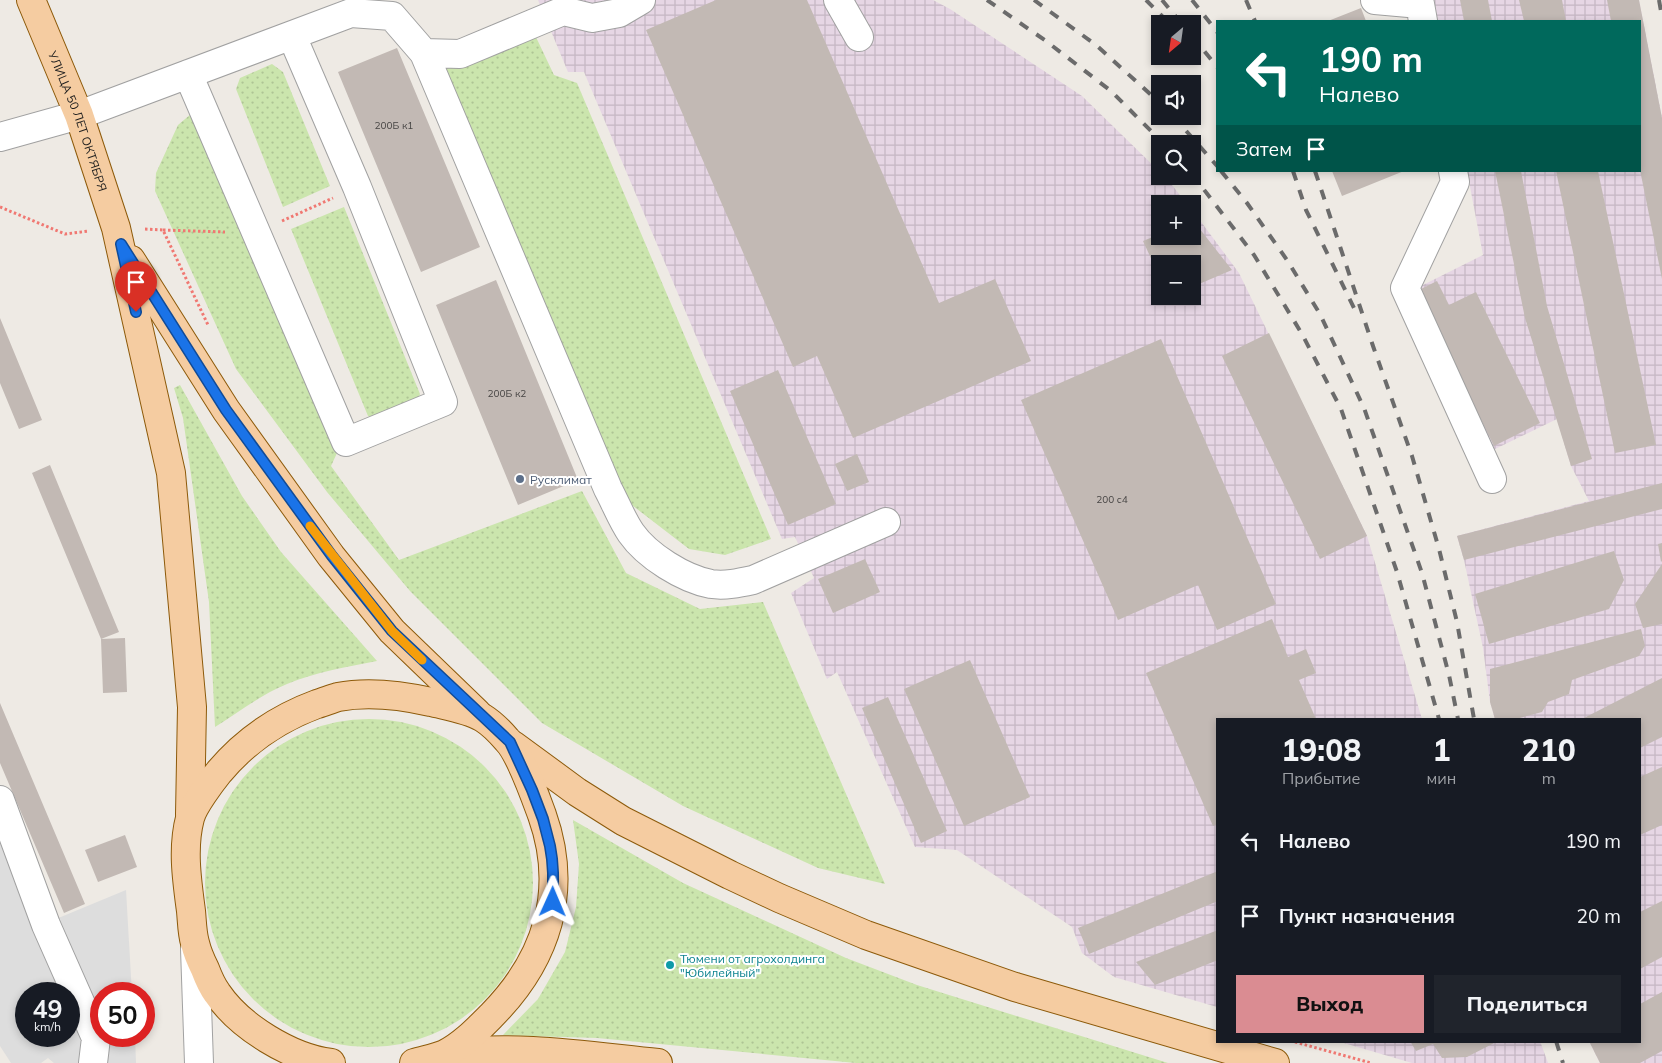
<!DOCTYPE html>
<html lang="ru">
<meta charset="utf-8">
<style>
:root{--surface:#171b24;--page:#20242c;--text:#f1f3f6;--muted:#9ea1a6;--accent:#da8c92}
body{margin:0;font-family:Mulish,sans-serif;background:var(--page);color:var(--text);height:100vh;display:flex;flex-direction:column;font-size:19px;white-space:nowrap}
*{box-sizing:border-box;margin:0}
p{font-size:16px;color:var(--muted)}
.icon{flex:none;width:28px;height:28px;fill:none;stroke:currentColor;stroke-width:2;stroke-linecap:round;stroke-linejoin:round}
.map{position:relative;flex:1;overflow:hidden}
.side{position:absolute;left:1216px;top:718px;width:425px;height:325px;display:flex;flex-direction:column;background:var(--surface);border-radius:0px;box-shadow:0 2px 8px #0003}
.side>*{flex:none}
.top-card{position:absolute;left:1216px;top:20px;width:425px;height:152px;border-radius:0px;box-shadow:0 2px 8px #0003;background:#00695c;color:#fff;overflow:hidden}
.needle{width:32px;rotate:209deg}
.tools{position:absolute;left:1151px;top:15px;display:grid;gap:10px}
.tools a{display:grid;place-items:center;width:50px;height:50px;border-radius:0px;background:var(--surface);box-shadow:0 2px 8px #0003;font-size:25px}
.speed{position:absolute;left:15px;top:982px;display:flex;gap:10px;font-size:25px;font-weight:700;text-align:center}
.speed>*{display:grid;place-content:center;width:65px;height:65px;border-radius:50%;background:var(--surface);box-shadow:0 2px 8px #0003;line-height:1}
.speed small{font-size:12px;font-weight:400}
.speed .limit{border:8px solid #d22;background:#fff;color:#111}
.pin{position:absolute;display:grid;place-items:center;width:42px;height:42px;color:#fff;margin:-51px -21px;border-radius:50% 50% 50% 0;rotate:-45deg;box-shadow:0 0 5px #0007}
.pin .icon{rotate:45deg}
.me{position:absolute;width:55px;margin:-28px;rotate:1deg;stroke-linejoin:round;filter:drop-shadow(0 0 4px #0008)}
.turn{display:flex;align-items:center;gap:18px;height:105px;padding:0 20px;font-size:22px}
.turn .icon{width:65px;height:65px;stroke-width:2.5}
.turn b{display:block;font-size:35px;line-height:42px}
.then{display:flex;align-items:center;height:48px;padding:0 20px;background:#0003;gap:10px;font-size:19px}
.eta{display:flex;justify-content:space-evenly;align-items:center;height:85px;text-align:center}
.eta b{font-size:30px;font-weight:800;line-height:35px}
.button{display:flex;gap:10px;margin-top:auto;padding:10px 20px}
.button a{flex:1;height:58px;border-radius:0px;background:var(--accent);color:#111;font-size:20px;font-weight:800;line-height:58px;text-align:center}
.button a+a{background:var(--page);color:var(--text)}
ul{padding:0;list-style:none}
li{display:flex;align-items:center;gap:15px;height:75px;padding:0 20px}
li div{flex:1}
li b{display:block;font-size:19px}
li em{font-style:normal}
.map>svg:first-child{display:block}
.industrial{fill:url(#industrial-grid);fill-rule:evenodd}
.grass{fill:url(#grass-dots)}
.parking{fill:#ddd;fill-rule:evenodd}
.building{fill:#c2b9b4}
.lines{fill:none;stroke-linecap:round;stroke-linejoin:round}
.minor-casing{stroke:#a1a1a1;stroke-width:30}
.major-casing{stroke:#8d5a0a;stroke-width:30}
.path{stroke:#f07872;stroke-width:3;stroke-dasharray:2.5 2.5;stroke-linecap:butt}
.minor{stroke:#fff;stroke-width:28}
.major{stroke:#f5cca1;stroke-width:28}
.rail{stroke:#6b6b6b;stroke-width:4;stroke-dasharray:10 10;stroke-linecap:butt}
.route-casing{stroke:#114b97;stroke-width:12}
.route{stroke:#1a73e8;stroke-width:9}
.slow{stroke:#f59e0b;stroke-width:9}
.service-dot{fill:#5c6f8a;stroke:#fff;stroke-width:2}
.culture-dot{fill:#0f9aa8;stroke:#fff;stroke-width:2}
.labels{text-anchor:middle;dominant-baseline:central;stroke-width:4;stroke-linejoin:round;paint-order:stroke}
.number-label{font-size:10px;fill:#464443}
.street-label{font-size:12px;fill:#1d1d1d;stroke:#fff}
.service-label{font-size:12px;fill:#4e5e75;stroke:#fff;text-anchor:start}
.culture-label{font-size:12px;fill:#0d838f;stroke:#fff;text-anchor:start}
</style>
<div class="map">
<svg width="1662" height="1063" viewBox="0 0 1662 1063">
<defs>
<pattern id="industrial-grid" width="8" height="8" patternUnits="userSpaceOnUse" patternTransform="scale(1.25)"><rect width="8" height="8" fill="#e6d6e4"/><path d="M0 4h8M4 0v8" fill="none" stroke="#c5b7c3"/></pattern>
<pattern id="grass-dots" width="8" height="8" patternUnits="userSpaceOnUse" patternTransform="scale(1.25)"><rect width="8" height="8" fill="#cbe5ad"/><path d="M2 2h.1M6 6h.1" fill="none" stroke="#aec494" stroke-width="1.8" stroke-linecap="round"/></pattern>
</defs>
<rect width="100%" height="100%" fill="#eeeae4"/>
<path class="industrial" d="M 538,0 L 933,0 L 950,9 L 1082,96 L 1160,172 L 1160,176 L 1165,176 L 1168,180 L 1187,204 L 1160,204 L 1160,236 L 1192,236 L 1193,211 L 1239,273 L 1367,536 L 1422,719 L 1218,719 L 1217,1007 L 1114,977 L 1082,953 L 1072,927 L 957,850 L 915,847 L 837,672 L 827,679 L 791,593 L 814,578 L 795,537 L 782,539 L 584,72 L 568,72 ZM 1160,264 L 1192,264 L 1192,296 L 1160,296 Z
M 1434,0 L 1639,0 L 1662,118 L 1662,1063 L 1600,1063 L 1589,1041 L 1640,1041 L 1640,719 L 1495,719 L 1490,702 L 1483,648 L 1464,560 L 1457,536 L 1589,501 L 1571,466 L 1557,419 L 1491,451 L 1413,290 L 1483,255 L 1467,171 L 1640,171 L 1640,21 L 1438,21 Z
M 1337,1041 L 1540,1041 L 1548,1063 L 1412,1063 Z"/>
<path class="grass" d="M 535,35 L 554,75 L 577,83 L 771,539 L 725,555 L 689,549 L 624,499 L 438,71 Z
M 272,64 L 283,72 L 330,186 L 283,207 L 236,89 L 240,78 Z
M 191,114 L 337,453 L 331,466 L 399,560 L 582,491 L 626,573 L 700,609 L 763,602 L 885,884 L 818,868 L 683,806 L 542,723 L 410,591 L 327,492 L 236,369 L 155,191 L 156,173 L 178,125 Z
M 344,207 L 420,394 L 414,408 L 381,421 L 368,416 L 291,229 Z
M 180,385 L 242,496 L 281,552 L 377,661 C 346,667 316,672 287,684 C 262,694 237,713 215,727 L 209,602 L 183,418 L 174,388 Z
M205 883a164 164 0 1 1 328 0a164 164 0 1 1-328 0Z
M 573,820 L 683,883 L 846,958 L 917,985 L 1168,1063 L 856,1063 L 597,1038 L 503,1035 L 538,999 L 565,952 L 576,907 L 579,864 Z"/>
<path class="parking" d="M 0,791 L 56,919 L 126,890 L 132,994 L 101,994 L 101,1036 L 135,1036 L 136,1063 L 54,1063 L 48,1058 L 41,1063 L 11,1063 L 0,1046 ZM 26,994 L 69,994 L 69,1036 L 26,1036 Z"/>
<path class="building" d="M 716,0 L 807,0 L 939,303 L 995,279 L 1031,361 L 853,438 L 817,356 L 793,367 L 646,30 Z
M 1460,0 L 1488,0 L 1492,21 L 1464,21 Z
M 1519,0 L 1562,0 L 1566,21 L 1524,21 Z
M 1607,0 L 1639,0 L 1662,118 L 1662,279 L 1640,170 L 1640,21 L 1611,21 Z
M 1361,8 L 1366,21 L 1328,21 Z
M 397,48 L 480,247 L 421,272 L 338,72 Z
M 1332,171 L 1404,171 L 1342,196 Z
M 1495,171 L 1521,171 L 1547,306 L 1592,459 L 1571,466 L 1525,318 Z
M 1556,171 L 1598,171 L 1656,445 L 1615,453 Z
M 1192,219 L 1232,270 L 1192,287 L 1192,264 L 1160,264 L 1160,278 L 1143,241 L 1160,234 L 1160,236 L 1192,236 Z
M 496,280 L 578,480 L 518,505 L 436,305 Z
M 1437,281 L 1449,305 L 1476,292 L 1540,423 L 1494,446 L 1417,291 Z
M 0,318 L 42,420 L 19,429 L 0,383 Z
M 1269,333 L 1367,536 L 1320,559 L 1222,356 Z
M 1161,339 L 1276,604 L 1217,630 L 1198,585 L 1118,620 L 1021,400 Z
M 778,370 L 836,504 L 788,525 L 730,391 Z
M 857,454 L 869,482 L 847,491 L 835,464 Z
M 50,465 L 119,632 L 101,639 L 32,473 Z
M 1662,483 L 1662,509 L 1464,560 L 1457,536 Z
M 1662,543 L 1662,561 L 1661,562 L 1658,544 Z
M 1614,551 L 1624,580 L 1609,609 L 1489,644 L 1475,594 Z
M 865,559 L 880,592 L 833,613 L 818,579 Z
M 1662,564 L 1662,624 L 1643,628 L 1635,604 Z
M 1272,619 L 1288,657 L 1306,649 L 1316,673 L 1299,680 L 1316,719 L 1218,719 L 1218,824 L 1213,826 L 1146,673 Z
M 1641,629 L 1645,646 L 1639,656 L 1572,680 L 1569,694 L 1548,702 L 1542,712 L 1516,719 L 1495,719 L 1490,702 L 1490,669 Z
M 125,638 L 127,692 L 103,693 L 101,639 Z
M 970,660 L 1030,797 L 964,826 L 904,689 Z
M 1662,678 L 1662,737 L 1640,748 L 1640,719 L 1582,719 Z
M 888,697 L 947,831 L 921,843 L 862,708 Z
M 0,703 L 85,904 L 64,913 L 0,763 Z
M 1662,767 L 1662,825 L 1640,835 L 1640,777 Z
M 125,835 L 137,867 L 98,882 L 85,850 Z
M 1218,871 L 1218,901 L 1089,954 L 1078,928 Z
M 1662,901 L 1662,957 L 1640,969 L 1640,912 Z
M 1218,930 L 1218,960 L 1155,985 L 1136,962 Z
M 1662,992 L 1662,1051 L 1640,1063 L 1600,1063 L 1589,1041 L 1640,1041 L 1640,1004 Z
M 1410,1041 L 1498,1041 L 1467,1057 L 1442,1058 L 1433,1044 L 1416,1051 Z"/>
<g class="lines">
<g class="minor-casing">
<path id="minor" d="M 838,0 L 859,37
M 1375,0 L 1420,4 L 1423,21
M 424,53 L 460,54 L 563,11 L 592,18 L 619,13 L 641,0
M 188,74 L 346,442 L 443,402 L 357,187 L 292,36
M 0,137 L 79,115 L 351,13 L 392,16 L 424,53 L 608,489 C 616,504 622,520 631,533 C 647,556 684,579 711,584 C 725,586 739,583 753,580 L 886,522
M 1453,171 L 1455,182 L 1405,288 L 1492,479
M 0,800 L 46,925 L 96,1038 L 93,1063
M 195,949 L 199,1063"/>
</g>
<g class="major-casing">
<g id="major">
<path id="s1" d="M 31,0 L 79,115 L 116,228 L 171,473 L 192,707 L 190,814"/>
<path d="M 131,260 L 226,410 L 331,556 L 392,631 L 477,713"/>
<path d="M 513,745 L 577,792 L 623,821 L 730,875 L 779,898 L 866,935 L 1015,987 L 1275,1063"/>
<path d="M 446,1054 C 515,1044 588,1056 658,1063"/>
<path d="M 331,1063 C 291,1058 240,1027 217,993 C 212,986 208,977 205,969 C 201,961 197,952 195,943 C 192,933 192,921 191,911 C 187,881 182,848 190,818 C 193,806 211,782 219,772 C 245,741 279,718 317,704 C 324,702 331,699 338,697 C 369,691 400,695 431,702 C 447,706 468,709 483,718 C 491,723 501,733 507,740 C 520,753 535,796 542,815 C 569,891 547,959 492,1015 C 478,1029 463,1045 445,1054 C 436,1058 424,1060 414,1063"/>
</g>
</g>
<path class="path" d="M 0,207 L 65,234 L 89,231
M 282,221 L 333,198
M 145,229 L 163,230 L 208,325
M 163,230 L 225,232
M 1295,1042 L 1371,1063"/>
<use href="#minor" class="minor"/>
<use href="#major" class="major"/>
<path class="rail" d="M 987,0 L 1046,41 L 1111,91 L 1164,144
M 1034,0 L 1096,45 L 1160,103
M 1146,0 L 1170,24
M 1162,0 L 1182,24
M 1192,0 L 1218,33
M 1246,0 L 1255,21
M 1659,0 L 1662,17
M 1192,36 L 1218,68
M 1173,116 L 1218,167
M 1221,171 L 1247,203 L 1287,260 L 1320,314 L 1364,408 L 1422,573 L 1449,675 L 1458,719
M 1293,171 L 1306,210 L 1356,312
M 1315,171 L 1373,346 L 1412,456 L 1439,549 L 1457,622 L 1474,719
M 1192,174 L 1254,255 L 1302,334 L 1341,409 L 1397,572 L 1439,719
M 1556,1041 L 1563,1063"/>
</g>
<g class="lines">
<g class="route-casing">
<path id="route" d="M 136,312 L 121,244 L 226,410 L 332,556 L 392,631 L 510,742 L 532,790 L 543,819 L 550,846 L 552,859 L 553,873 L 553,902"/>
</g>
<use href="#route" class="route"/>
<path class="slow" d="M 310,526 L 392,631 L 422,660"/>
</g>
<circle class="service-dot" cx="520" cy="479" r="5"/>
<circle class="culture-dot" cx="670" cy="965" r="5"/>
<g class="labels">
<g class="number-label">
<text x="394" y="125">200Б к1</text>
<text x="507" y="393">200Б к2</text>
<text x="1112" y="499">200 с4</text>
</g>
<g class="street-label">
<text stroke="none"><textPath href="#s1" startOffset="130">УЛИЦА 50 ЛЕТ ОКТЯБРЯ</textPath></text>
</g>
<g class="service-label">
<text x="530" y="479">Русклимат</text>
</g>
<g class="culture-label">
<text x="680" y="958">Тюмени от агрохолдинга<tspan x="680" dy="14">"Юбилейный"</tspan></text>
</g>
</g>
</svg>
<div class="tools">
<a><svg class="needle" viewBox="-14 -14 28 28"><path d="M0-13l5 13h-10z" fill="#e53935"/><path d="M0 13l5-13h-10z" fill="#9ea1a6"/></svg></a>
<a><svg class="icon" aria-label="sound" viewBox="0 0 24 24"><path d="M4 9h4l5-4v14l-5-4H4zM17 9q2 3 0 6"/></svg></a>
<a><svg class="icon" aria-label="search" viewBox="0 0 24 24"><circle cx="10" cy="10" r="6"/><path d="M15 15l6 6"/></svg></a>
<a>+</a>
<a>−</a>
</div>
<div class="speed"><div>49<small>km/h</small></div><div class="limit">50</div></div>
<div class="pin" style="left:136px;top:312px;background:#d93025"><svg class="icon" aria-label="arrive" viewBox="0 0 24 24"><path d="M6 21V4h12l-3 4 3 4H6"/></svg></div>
<svg class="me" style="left:553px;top:902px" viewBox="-20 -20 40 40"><path d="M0-17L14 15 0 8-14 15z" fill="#1a73e8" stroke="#fff" stroke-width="4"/></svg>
<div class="top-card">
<div class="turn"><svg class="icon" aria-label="left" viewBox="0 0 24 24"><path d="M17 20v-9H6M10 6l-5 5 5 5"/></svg><div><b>190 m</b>Налево</div></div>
<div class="then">Затем<svg class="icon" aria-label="arrive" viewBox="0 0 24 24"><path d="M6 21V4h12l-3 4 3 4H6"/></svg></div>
</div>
<section class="side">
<div class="eta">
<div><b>19:08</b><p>Прибытие</p></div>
<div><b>1</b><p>мин</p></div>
<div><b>210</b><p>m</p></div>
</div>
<ul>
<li><svg class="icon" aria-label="left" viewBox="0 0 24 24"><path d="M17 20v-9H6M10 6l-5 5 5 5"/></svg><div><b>Налево</b></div><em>190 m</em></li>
<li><svg class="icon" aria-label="arrive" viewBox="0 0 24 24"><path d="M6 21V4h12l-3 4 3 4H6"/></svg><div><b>Пункт назначения</b></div><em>20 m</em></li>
</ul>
<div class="button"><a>Выход</a><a>Поделиться</a></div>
</section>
</div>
